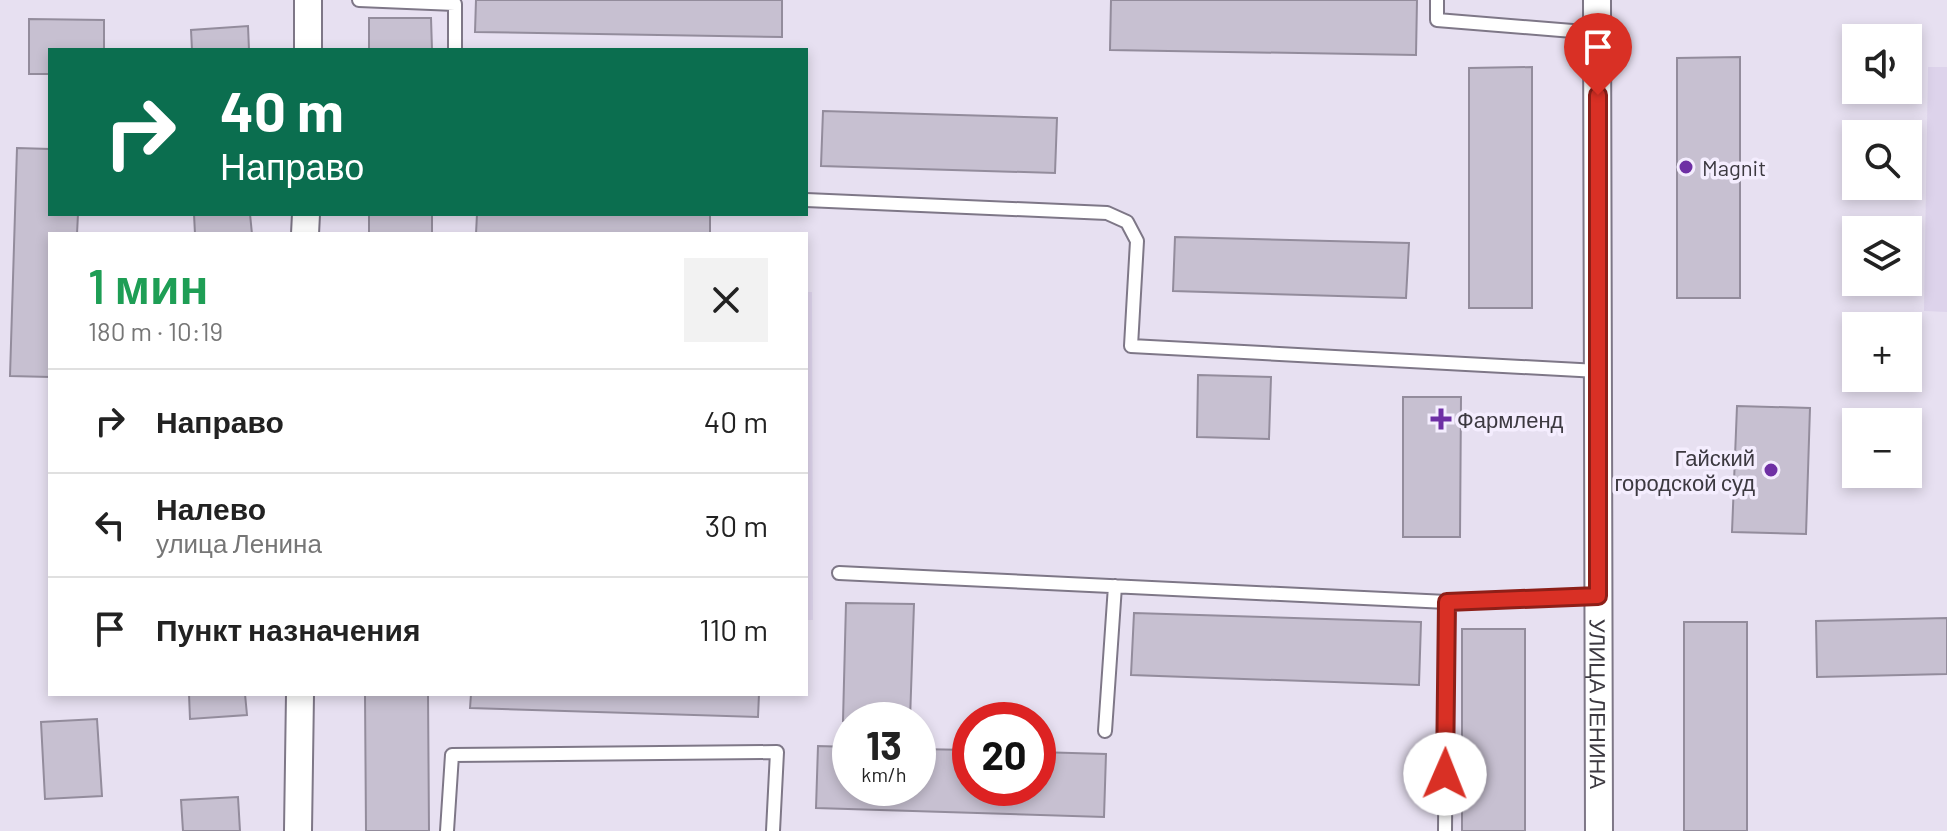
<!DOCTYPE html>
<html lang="ru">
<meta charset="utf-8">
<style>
:root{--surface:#fff;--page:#f2f2f2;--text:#222;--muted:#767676;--line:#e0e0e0}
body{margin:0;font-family:Barlow,sans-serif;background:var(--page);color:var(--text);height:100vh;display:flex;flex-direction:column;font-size:30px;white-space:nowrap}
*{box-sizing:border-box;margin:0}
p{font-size:26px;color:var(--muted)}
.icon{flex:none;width:44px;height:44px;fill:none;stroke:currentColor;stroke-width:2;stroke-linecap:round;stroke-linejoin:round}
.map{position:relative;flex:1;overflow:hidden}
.details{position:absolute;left:48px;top:232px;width:760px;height:464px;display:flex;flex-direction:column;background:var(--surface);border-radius:0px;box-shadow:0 4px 12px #0003}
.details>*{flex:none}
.banner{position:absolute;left:48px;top:48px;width:760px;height:168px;border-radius:0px;box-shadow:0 4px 12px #0003;background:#0b6e4f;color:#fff;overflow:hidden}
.controls{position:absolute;left:1842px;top:24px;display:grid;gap:16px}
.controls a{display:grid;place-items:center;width:80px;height:80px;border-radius:0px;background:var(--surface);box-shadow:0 4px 12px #0003;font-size:40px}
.speed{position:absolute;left:832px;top:702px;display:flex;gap:16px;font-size:40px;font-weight:700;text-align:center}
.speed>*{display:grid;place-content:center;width:104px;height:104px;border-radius:50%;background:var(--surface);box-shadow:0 4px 12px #0003;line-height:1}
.speed small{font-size:20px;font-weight:400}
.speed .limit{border:12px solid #d22;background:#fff;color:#111}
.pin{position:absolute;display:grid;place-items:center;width:68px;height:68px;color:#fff;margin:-82px -34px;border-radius:50% 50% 50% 0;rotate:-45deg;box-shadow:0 0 8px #0007}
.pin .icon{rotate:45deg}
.me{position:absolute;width:88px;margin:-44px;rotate:1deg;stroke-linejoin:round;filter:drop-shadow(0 0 6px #0008)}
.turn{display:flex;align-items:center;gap:28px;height:168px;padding:0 40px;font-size:36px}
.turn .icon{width:104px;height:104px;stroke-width:2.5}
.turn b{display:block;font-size:56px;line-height:68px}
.round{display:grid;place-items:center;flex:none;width:84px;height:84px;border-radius:0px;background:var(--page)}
.headline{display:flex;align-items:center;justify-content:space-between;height:136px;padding:0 40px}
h1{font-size:48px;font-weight:600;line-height:60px;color:#1e9e55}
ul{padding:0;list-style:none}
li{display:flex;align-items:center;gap:24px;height:104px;padding:0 40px;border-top:2px solid var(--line)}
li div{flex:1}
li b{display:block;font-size:30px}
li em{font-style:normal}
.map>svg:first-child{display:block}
.built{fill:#ddd3eb}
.building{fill:#c7c0d1;stroke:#938c9c;stroke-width:2}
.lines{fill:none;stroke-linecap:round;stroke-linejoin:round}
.lane-casing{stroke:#7e7787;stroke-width:16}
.street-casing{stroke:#7e7787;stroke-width:30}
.lane{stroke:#fff;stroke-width:12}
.street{stroke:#fff;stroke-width:26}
.route-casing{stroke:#8d1f18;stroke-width:20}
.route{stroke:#d93025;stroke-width:14}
.poi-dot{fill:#6e2fa4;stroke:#f4edfe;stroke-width:3}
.labels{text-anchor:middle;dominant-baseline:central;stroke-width:7;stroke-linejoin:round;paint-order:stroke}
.poi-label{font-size:22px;fill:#3c3940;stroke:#f4edfe;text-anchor:start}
.street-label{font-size:22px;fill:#3c3940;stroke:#f4edfe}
</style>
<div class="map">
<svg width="1947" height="831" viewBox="0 0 1947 831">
<rect width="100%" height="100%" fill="#e7e0f1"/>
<path class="built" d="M 1928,67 L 1947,67 L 1947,312 L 1924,311 Z
M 806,292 L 812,292 L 813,620 L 806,620 Z"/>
<path class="building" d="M 476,0 L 782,0 L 782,37 L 475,32 Z
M 1111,0 L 1417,0 L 1416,55 L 1110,50 Z
M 369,18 L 431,18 L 432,50 L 369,50 Z
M 29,19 L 104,20 L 104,50 L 50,50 L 50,74 L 29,74 Z
M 248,26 L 249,50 L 192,50 L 191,30 Z
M 1740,57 L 1740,298 L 1677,298 L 1677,58 Z
M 1532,67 L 1532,308 L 1469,308 L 1469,68 Z
M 823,111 L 1057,118 L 1055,173 L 821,166 Z
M 17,148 L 50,149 L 50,214 L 78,214 L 77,234 L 50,234 L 50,377 L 10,376 Z
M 194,214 L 250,214 L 252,234 L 195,234 Z
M 369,214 L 432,214 L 432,234 L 369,234 Z
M 477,214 L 710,214 L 710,234 L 476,234 Z
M 1175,237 L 1409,243 L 1406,298 L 1173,291 Z
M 1198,375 L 1271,377 L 1269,439 L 1197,437 Z
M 1403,397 L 1461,397 L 1460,537 L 1403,537 Z
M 1737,406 L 1810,408 L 1806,534 L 1732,532 Z
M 846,603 L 914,604 L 910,720 L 843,721 Z
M 1134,613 L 1421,622 L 1419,685 L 1131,675 Z
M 1947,618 L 1947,674 L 1817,677 L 1816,621 Z
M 1684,622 L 1747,622 L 1747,831 L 1684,831 Z
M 1462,629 L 1525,629 L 1525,831 L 1462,831 Z
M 189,694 L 245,694 L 247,715 L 190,719 Z
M 365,694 L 428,694 L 429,831 L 366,831 Z
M 471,694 L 759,694 L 758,717 L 470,708 Z
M 97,719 L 102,796 L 45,799 L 41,722 Z
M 818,746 L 850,747 L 850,788 L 918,788 L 918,749 L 970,750 L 970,788 L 1038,788 L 1038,752 L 1106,754 L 1104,817 L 816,808 Z
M 238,797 L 240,831 L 183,831 L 181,800 Z"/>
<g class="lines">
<g class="lane-casing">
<path id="lane" d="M 359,0 L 455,4 L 455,50
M 1437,0 L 1437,20 L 1597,33
M 806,200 L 1107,213 L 1127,222 L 1137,241 L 1131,346 L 1598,371
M 839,573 L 1447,602
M 1105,731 L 1115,586
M 447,831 L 452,755 L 777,752 L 773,831
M 1445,831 L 1447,602 L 1598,596"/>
</g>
<g class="street-casing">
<g id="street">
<path id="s1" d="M 1597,0 L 1599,831"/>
<path d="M 308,50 L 308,0"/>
<path d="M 305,234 L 306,214"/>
<path d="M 298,831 L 300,694"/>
</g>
</g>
<use href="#lane" class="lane"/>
<use href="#street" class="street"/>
</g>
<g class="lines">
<g class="route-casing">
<path id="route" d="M 1445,774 L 1447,602 L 1598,596 L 1598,95"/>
</g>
<use href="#route" class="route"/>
</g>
<g class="poi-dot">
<circle cx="1686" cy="167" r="8"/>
<path d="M1437 407h8v8h8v8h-8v8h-8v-8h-8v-8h8z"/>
<circle cx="1771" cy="470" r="8"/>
</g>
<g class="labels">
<g class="poi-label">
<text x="1702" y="167">Magnit</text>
<text x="1457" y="419">Фармленд</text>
<text x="1755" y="457" text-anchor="end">Гайский<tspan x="1755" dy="25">городской суд</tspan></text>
</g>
<g class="street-label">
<text stroke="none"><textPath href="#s1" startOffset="704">УЛИЦА ЛЕНИНА</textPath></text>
</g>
</g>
</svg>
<div class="controls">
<a><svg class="icon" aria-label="sound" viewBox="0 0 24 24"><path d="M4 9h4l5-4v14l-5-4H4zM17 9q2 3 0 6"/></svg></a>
<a><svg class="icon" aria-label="search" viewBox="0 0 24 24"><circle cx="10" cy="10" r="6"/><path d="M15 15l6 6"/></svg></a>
<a><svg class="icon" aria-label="layers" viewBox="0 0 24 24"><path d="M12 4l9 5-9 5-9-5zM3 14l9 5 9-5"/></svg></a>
<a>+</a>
<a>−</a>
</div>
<div class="speed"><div>13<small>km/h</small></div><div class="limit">20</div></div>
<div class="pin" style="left:1598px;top:95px;background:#d93025"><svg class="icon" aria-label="arrive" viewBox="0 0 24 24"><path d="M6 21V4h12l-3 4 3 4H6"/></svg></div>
<svg class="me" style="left:1445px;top:774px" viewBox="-20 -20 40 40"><circle r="19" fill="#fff"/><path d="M0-13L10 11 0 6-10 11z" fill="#d93025"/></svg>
<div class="banner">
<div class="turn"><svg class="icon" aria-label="right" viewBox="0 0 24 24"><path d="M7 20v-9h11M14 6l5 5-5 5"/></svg><div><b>40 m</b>Направо</div></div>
</div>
<section class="details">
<div class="headline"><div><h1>1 мин</h1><p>180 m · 10:19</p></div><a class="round"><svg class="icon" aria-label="close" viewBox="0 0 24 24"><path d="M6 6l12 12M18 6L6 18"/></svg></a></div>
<ul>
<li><svg class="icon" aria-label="right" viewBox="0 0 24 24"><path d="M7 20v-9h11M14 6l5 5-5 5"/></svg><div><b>Направо</b></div><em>40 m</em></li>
<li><svg class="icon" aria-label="left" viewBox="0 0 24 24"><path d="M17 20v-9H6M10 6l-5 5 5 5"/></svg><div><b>Налево</b><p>улица Ленина</p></div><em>30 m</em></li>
<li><svg class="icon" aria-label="arrive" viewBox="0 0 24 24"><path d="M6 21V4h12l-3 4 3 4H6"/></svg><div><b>Пункт назначения</b></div><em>110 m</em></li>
</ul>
</section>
</div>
